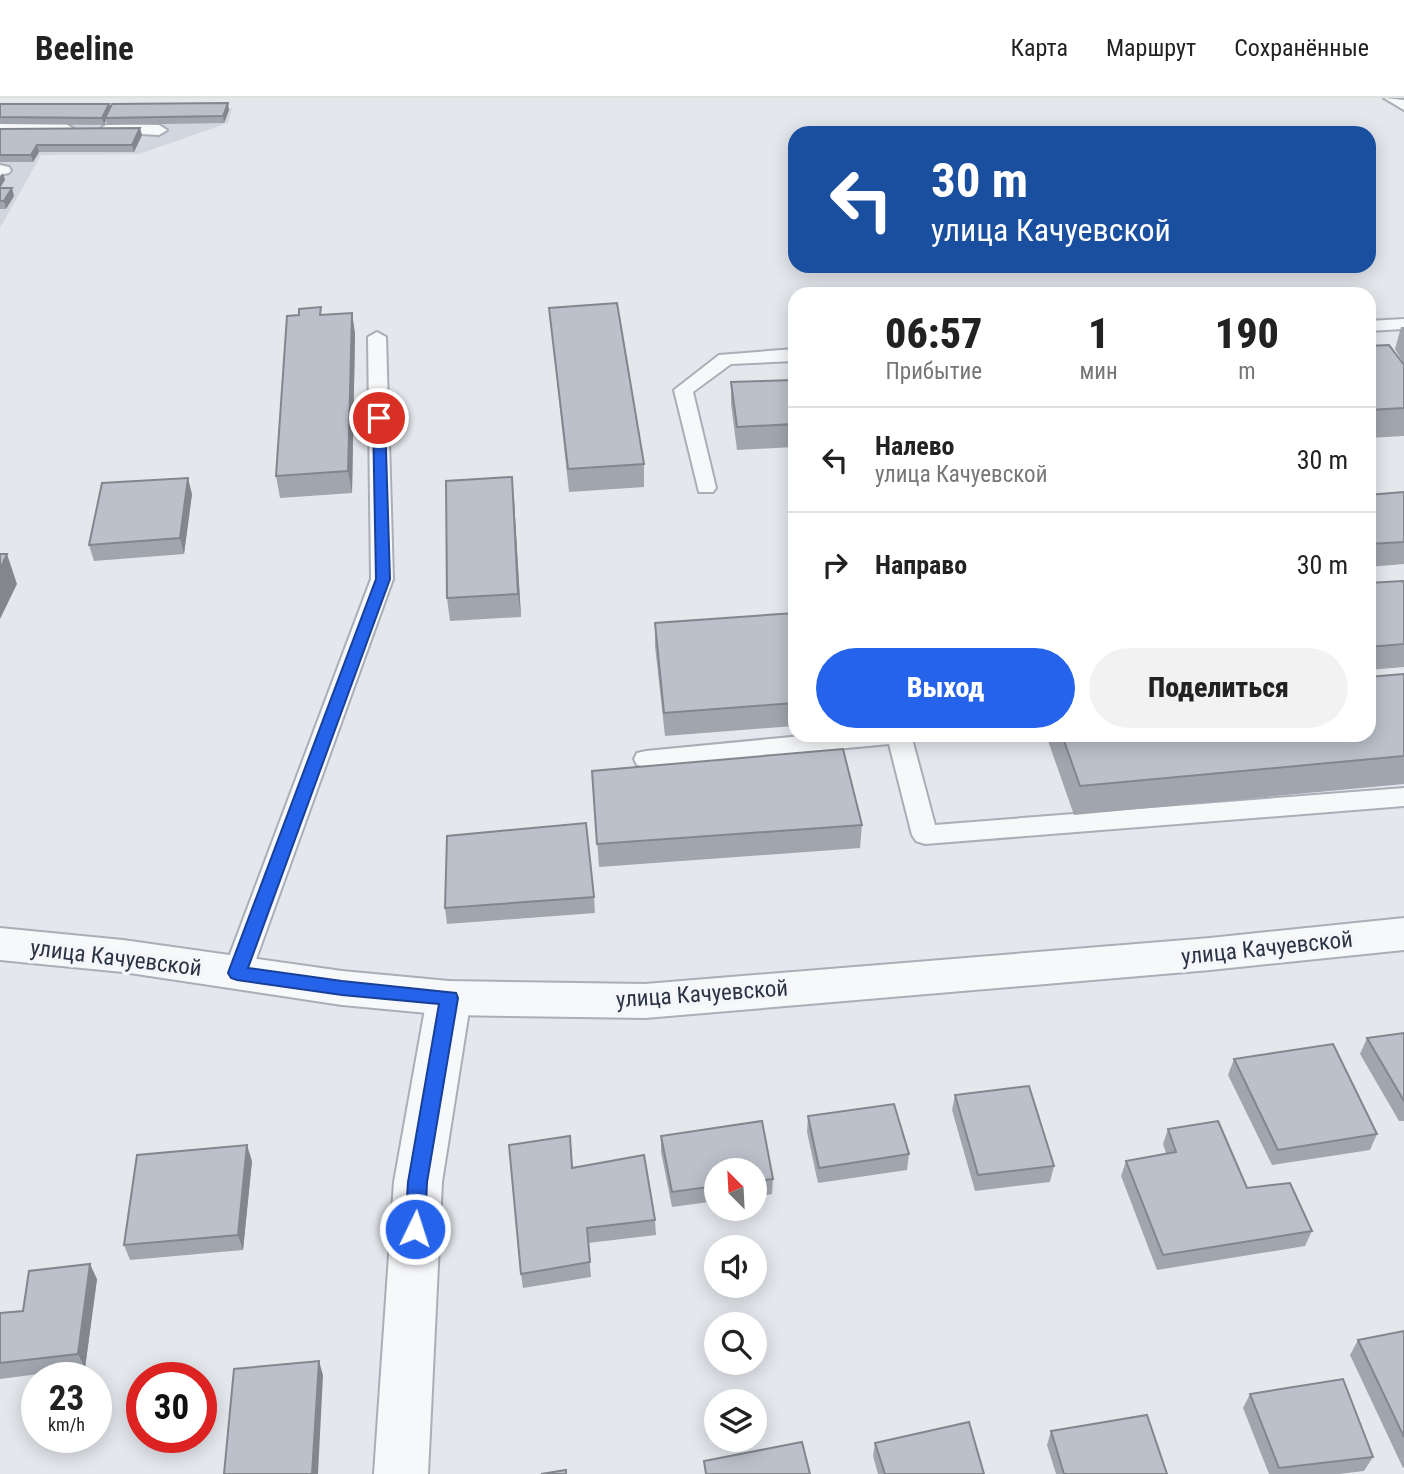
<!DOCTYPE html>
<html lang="ru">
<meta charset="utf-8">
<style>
:root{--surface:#fff;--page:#f2f2f2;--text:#222;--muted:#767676;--line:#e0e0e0;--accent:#2563eb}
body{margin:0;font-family:"Roboto Condensed",sans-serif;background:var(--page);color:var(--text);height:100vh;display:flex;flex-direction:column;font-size:26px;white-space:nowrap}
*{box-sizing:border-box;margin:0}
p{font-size:23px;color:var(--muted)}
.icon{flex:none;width:38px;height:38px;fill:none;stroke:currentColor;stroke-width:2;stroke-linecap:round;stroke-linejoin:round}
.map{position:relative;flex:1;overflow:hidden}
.drawer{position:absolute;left:788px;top:189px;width:588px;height:455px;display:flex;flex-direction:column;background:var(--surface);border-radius:21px;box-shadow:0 4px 18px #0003}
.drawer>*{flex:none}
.top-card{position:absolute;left:788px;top:28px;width:588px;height:147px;border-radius:21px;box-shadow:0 4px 18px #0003;background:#1a4fa0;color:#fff;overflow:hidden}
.needle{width:46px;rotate:336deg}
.buttons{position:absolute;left:704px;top:1060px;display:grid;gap:14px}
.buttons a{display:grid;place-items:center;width:63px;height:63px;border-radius:50%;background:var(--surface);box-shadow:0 4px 18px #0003;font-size:35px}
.speed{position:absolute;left:21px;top:1264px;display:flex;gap:14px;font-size:35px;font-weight:700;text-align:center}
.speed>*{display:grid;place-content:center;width:91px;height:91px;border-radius:50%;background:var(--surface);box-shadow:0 4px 18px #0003;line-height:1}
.speed small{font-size:18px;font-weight:400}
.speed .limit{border:10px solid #d22;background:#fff;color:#111}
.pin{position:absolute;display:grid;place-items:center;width:60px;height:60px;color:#fff;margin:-30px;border:4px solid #fff;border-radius:50%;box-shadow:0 2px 7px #0007}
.me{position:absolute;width:77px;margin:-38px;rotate:4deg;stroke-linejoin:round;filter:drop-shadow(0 0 5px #0008)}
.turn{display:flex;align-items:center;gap:24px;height:147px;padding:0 28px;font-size:32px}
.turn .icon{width:91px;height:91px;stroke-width:2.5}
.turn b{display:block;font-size:49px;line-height:60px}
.eta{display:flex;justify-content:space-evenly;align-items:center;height:119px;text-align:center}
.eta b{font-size:42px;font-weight:800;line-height:49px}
.action{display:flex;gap:14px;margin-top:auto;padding:14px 28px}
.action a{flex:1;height:80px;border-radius:42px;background:var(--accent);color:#fff;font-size:28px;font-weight:800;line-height:80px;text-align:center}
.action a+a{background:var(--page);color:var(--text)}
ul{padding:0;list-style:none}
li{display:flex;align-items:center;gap:21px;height:105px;padding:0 28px;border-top:2px solid var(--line)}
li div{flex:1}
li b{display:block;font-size:26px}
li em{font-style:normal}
header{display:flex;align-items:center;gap:42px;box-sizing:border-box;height:98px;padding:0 35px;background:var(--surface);border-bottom:2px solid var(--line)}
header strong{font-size:33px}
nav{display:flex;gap:38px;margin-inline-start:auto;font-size:24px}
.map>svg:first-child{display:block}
.built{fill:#d2d6de}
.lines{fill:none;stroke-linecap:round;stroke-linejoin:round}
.service-casing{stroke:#a9aeb7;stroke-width:4}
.minor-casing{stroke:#a9aeb7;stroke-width:4}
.tertiary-casing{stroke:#a9aeb7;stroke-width:4}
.service{fill:#f7f8fa;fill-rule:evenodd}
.minor{fill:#f7f8fa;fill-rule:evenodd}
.tertiary{fill:#f7f8fa;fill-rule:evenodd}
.wall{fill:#a1a5ae}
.shaded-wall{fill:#83868d}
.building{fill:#bbc0ca;stroke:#83868d;stroke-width:2}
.route{fill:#2563eb;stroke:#184099;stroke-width:2}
.labels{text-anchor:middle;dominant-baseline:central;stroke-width:7;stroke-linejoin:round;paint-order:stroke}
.street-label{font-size:23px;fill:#2b3445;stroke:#f4f6f9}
</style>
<header>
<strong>Beeline</strong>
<nav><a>Карта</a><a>Маршрут</a><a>Сохранённые</a></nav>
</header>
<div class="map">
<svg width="1404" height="1376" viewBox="0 0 1404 1376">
<rect width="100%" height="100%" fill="#e4e7ec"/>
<path class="built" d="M 0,10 L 232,10 L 228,25 L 139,56 L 41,57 L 0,130 Z"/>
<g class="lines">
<g class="service-casing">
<path id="service" d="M 1384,0 L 1404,2 L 1404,12 Z
M 0,25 L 66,26 L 74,31 L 66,36 L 0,35 Z
M 109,26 L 159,27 L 167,32 L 159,37 L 104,34 L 101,31 L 104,28 Z
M 0,67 L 9,69 L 11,72 L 9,75 L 0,77 Z
M 1404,221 L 1404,231 L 1368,233 L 1368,223 Z
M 377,234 L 386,239 L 393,481 L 251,875 L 247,883 L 237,886 L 227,883 L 223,875 L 371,481 L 368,239 Z
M 794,251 L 794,263 L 731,266 L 693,294 L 716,390 L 713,394 L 699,394 L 674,292 L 719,257 Z
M 812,637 L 911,637 L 935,727 L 1404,690 L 1404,708 L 925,746 L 916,743 L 912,737 L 889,646 L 646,669 L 637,667 L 634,661 L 637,655 L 646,653 Z"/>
</g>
<g class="minor-casing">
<path id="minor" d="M 449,883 L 464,888 L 471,900 L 442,1084 L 428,1376 L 374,1376 L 394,1084 L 427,900 L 434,888 Z"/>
</g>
<g class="tertiary-casing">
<path id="tertiary" d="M 1404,820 L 1404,852 L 1210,872 L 645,920 L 449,917 L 342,907 L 123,874 L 0,862 L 0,830 L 123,842 L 342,873 L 449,883 L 645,886 L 1210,840 Z"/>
</g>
<use href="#service" class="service"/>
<use href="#minor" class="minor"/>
<use href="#tertiary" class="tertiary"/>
</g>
<path class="wall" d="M 0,6 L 109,6 L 110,9 L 229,12 L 224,25 L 107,27 L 106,22 L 104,27 L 0,26 Z
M 0,31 L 142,37 L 134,54 L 39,54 L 33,64 L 0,64 Z
M 0,90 L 14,98 L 6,111 L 0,111 Z
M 549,210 L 644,366 L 644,389 L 569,394 Z
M 352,215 L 355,236 L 352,395 L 280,400 L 276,378 L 299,217 Z
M 1401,229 L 1404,229 L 1404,266 L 1395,251 Z
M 1368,248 L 1404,267 L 1404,338 L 1368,340 Z
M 794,282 L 794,349 L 737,352 L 731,306 L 731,284 Z
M 1404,394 L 1404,466 L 1368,469 L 1368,397 Z
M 192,396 L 184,456 L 94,463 L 89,447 Z
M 514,402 L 521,519 L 450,523 L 447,500 Z
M 1368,485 L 1404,485 L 1404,569 L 1368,572 Z
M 794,515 L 794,628 L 665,638 L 655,548 L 655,525 Z
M 1404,576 L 1404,686 L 1074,717 L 1046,637 L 1368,637 Z
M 592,673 L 862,727 L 860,750 L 599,769 Z
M 594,799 L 595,815 L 447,826 L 445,810 Z
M 1404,935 L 1404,1023 L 1399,1023 L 1360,956 L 1367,940 Z
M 1234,961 L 1377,1036 L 1370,1052 L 1272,1067 L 1228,977 Z
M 955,997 L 1054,1068 L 1050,1084 L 975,1093 L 952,1012 Z
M 808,1018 L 909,1056 L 907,1072 L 818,1085 L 807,1034 Z
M 762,1023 L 773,1081 L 772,1096 L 754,1099 L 754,1073 L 716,1073 L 716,1103 L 672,1109 L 661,1054 L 661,1038 Z
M 1168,1031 L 1247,1090 L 1312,1133 L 1305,1148 L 1157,1172 L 1121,1078 L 1126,1063 L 1166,1055 L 1163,1046 Z
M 570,1038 L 573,1070 L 655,1122 L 656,1137 L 588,1145 L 591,1179 L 523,1190 L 521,1176 Z
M 252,1063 L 243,1152 L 130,1162 L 124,1147 Z
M 97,1181 L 85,1270 L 0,1281 L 0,1215 L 23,1213 Z
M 1404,1233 L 1404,1369 L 1403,1370 L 1350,1257 L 1358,1242 Z
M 1250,1296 L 1373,1359 L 1364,1373 L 1339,1376 L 1269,1376 L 1243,1310 Z
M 1051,1333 L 1167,1376 L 1056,1376 L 1047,1347 Z
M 875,1345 L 984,1376 L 878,1376 L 873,1358 Z"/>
<path class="shaded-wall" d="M 228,5 L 229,12 L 224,25 L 223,18 Z
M 109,6 L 111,13 L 105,20 L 106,22 L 104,27 L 102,20 Z
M 140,30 L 142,37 L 134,54 L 132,47 Z
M 37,47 L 39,54 L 33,64 L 31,57 Z
M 3,75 L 5,82 L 0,90 L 0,79 Z
M 12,90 L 14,98 L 6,111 L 4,103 Z
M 352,215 L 355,236 L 352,395 L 348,373 Z
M 512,379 L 514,402 L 521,519 L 518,496 Z
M 188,380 L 192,396 L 184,456 L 180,440 Z
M 7,456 L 17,486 L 0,521 L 0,471 Z
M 247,1047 L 252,1063 L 243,1152 L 238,1137 Z
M 90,1166 L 97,1181 L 85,1270 L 78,1256 Z
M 319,1263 L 323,1277 L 318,1376 L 312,1376 Z"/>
<path class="building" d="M 228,5 L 223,18 L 105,20 L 112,6 Z
M 0,6 L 109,6 L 102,20 L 0,19 Z
M 140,30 L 132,47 L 37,47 L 31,57 L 0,57 L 0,31 Z
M 0,90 L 12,90 L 4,103 L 0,103 Z
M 617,205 L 644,366 L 568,371 L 549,210 Z
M 321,209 L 320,217 L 352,215 L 348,373 L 276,378 L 287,218 L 299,217 L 299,211 Z
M 1389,247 L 1404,267 L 1404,310 L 1368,312 L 1368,248 Z
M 794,282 L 794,326 L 737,329 L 731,284 Z
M 512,379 L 518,496 L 447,500 L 446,383 Z
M 188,380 L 180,440 L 89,447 L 102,385 Z
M 1404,394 L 1404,444 L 1368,446 L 1368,397 Z
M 0,456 L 7,456 L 0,471 Z
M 1403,483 L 1404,485 L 1404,546 L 1368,549 L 1368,485 Z
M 794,515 L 794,605 L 664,615 L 655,525 Z
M 1404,576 L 1404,658 L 1080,688 L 1062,637 L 1368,637 L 1368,579 Z
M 843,651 L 862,727 L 597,746 L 592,673 Z
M 586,725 L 594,799 L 445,810 L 447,738 Z
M 1404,935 L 1404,1003 L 1367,940 Z
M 1333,946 L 1377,1036 L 1278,1052 L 1234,961 Z
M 1029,988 L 1054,1068 L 978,1077 L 955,997 Z
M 894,1006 L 909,1056 L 819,1070 L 808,1018 Z
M 762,1023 L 773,1081 L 754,1083 L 754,1073 L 716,1073 L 716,1088 L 672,1094 L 661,1038 Z
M 1218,1023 L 1247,1090 L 1290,1085 L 1312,1133 L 1163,1157 L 1126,1063 L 1176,1054 L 1168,1031 Z
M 570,1038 L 572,1070 L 644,1057 L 655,1122 L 587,1130 L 590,1164 L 521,1176 L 509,1047 Z
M 247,1047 L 238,1137 L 124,1147 L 137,1057 Z
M 90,1166 L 78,1256 L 0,1265 L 0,1215 L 23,1213 L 29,1173 Z
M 1404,1233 L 1404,1339 L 1358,1242 Z
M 319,1263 L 312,1376 L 224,1376 L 234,1271 Z
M 1343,1281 L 1373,1359 L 1279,1370 L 1250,1296 Z
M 1147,1317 L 1167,1376 L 1064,1376 L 1051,1333 Z
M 969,1324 L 984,1376 L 885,1376 L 875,1345 Z
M 802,1344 L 810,1376 L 706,1376 L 704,1363 Z
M 566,1372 L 566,1376 L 541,1376 Z"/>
<path class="route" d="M 379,316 L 385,320 L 390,481 L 248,870 L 342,883 L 456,895 L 458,900 L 427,1084 L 425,1131 L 422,1137 L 415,1140 L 408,1137 L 405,1131 L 408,1084 L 439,906 L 342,897 L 237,882 L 231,880 L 228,875 L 376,481 L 373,320 Z"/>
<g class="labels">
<g class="street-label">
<text transform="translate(1267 850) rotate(-6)">улица Качуевской</text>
<text transform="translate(116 860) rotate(7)">улица Качуевской</text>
<text transform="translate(702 896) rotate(-4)">улица Качуевской</text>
</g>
</g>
</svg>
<div class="buttons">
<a><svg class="needle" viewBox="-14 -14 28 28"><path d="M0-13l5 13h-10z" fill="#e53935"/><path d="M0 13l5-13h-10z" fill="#767676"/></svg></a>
<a><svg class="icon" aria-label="sound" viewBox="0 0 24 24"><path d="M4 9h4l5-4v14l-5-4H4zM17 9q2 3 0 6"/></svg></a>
<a><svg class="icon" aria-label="search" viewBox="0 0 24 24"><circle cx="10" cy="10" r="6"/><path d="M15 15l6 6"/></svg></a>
<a><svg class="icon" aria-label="layers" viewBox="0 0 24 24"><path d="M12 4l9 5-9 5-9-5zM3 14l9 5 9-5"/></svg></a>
</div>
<div class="speed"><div>23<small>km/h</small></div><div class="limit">30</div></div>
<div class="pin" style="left:379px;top:320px;background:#d93025"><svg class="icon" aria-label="arrive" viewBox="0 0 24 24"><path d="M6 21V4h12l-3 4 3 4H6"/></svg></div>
<svg class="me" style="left:415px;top:1131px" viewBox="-20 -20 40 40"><circle r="17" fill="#2563eb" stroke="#fff" stroke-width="3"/><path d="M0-11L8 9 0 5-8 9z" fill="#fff"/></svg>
<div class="top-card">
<div class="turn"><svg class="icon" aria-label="left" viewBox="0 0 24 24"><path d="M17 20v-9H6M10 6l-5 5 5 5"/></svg><div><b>30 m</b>улица Качуевской</div></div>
</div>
<section class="drawer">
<div class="eta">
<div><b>06:57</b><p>Прибытие</p></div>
<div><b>1</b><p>мин</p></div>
<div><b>190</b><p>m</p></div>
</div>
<ul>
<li><svg class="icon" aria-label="left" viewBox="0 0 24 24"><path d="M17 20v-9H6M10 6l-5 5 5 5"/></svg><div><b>Налево</b><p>улица Качуевской</p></div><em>30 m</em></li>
<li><svg class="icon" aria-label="right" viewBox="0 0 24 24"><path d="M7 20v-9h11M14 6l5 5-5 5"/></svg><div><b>Направо</b></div><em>30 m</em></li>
</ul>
<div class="action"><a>Выход</a><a>Поделиться</a></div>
</section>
</div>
